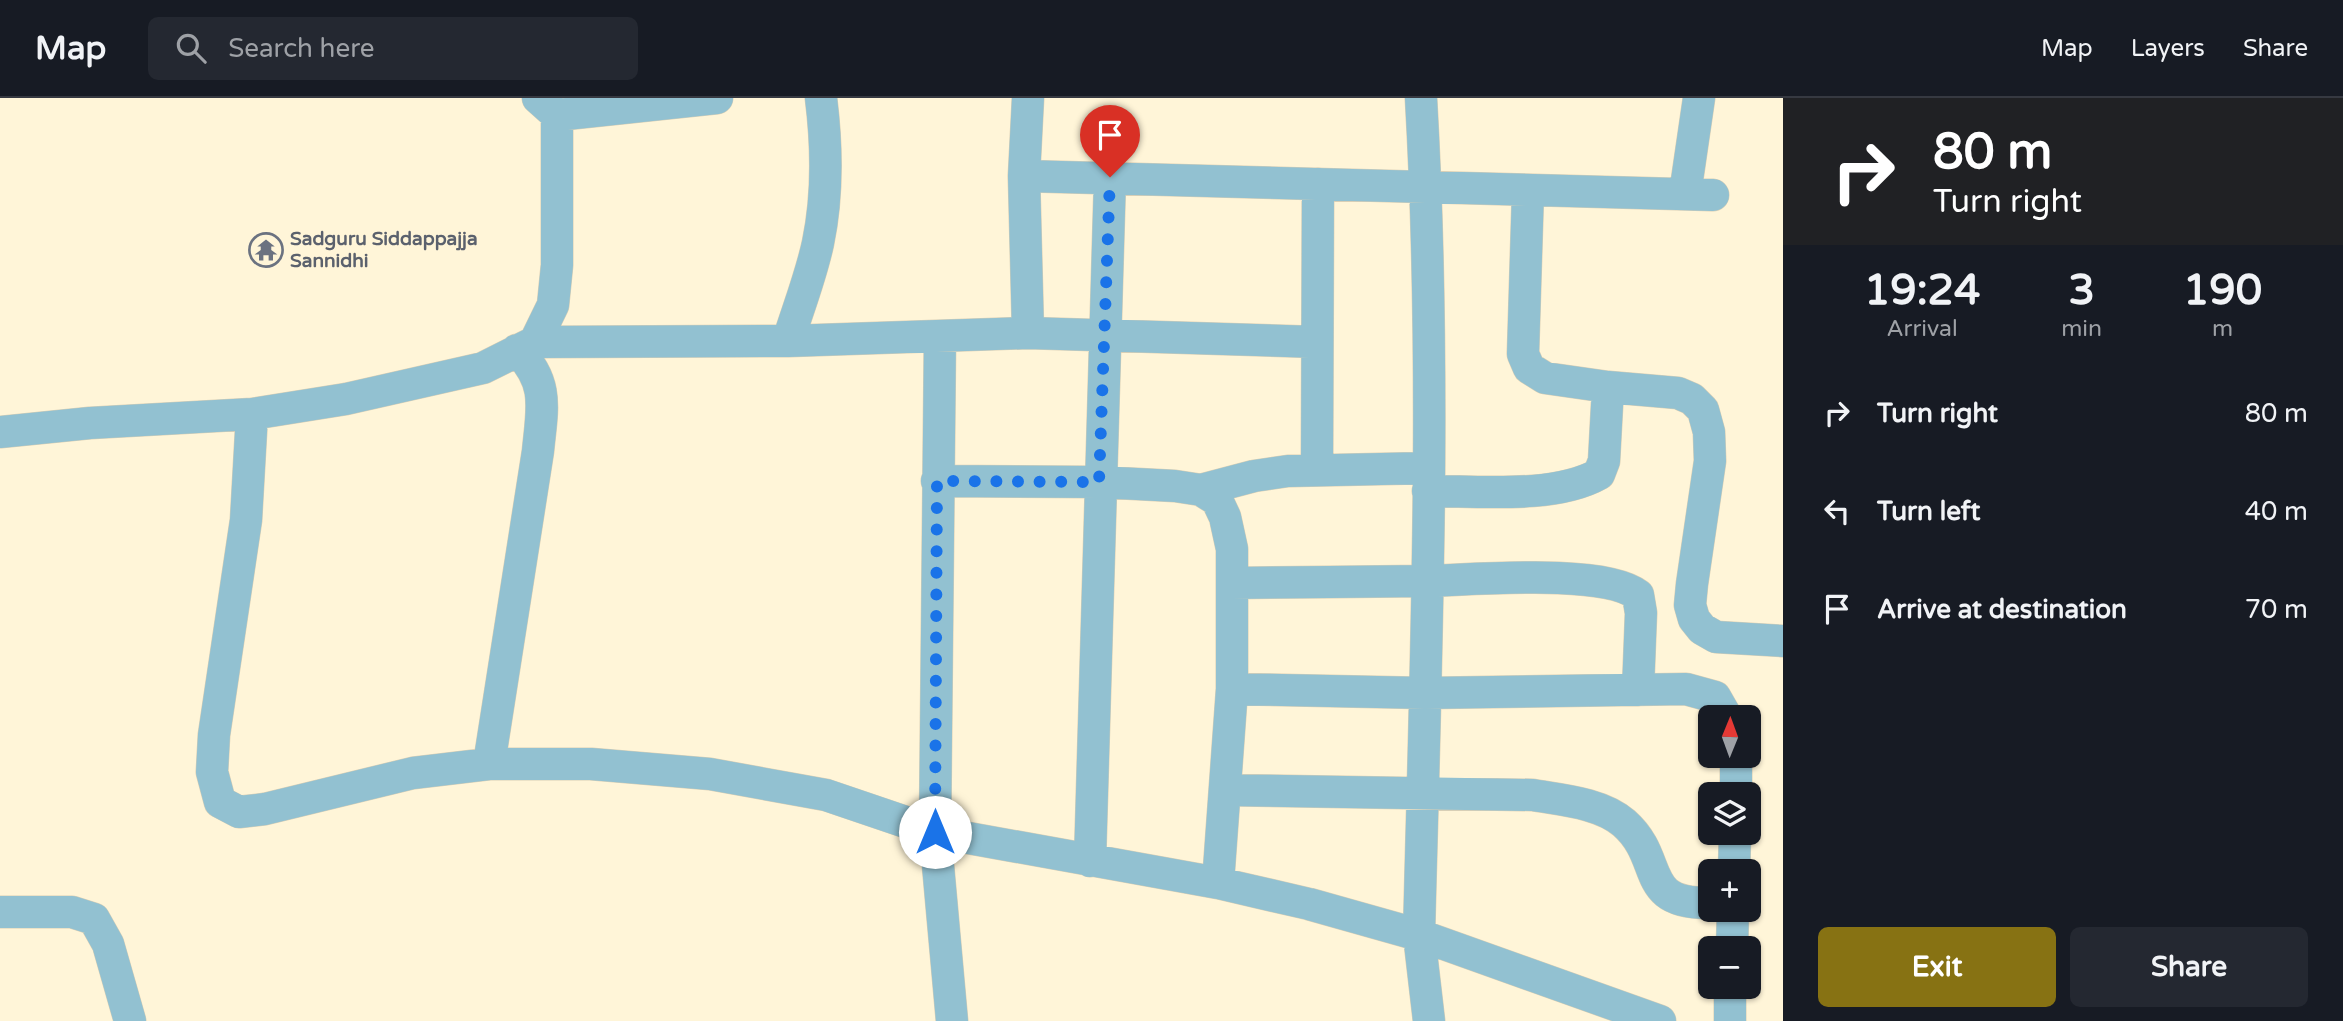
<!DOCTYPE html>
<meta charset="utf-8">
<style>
:root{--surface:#171b24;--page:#242831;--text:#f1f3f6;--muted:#9ea1a6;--line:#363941;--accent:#877213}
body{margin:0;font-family:"Varela Round",sans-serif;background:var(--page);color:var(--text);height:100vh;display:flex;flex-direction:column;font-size:26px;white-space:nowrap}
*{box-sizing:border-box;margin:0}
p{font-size:23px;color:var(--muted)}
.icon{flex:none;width:38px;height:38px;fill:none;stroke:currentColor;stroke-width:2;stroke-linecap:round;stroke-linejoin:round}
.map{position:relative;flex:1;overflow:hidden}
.details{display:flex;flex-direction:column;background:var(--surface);width:560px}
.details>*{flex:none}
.hud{background:#202124;color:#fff;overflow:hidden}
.needle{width:46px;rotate:1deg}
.fabs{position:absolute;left:1698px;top:607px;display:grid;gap:14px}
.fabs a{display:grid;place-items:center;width:63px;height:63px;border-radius:10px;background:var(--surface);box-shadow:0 2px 5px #0004;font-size:35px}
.pin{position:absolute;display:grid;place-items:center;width:60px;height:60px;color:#fff;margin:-72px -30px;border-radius:50% 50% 50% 0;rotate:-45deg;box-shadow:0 0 7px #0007}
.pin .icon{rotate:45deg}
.me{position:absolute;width:77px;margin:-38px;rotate:0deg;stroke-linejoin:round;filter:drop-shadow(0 0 5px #0008)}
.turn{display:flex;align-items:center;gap:24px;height:147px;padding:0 35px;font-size:32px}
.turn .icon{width:91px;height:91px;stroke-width:2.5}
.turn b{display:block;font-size:49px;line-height:60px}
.eta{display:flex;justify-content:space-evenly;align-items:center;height:119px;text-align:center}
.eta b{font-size:42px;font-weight:700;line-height:49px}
.primary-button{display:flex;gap:14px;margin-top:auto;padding:14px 35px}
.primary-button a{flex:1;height:80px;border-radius:10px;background:var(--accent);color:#fff;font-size:28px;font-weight:700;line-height:80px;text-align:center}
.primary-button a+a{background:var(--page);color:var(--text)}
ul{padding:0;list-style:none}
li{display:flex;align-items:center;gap:21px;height:98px;padding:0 35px}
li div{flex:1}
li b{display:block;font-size:26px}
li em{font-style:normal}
header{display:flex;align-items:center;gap:42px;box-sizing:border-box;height:98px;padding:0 35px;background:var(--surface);border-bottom:2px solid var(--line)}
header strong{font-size:33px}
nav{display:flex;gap:38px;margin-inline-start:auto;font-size:24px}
.search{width:490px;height:63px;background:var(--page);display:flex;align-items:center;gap:18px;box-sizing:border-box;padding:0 24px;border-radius:10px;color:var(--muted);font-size:26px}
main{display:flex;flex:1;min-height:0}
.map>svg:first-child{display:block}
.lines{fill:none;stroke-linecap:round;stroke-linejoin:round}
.minor-casing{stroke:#d8cfb6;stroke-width:33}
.minor{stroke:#92c1d1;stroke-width:32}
.route{stroke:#1a73e8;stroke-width:12;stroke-dasharray:0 21.6}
.labels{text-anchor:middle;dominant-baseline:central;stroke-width:5;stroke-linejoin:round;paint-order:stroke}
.worship-label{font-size:19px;font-weight:bold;fill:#5b616d;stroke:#fff5d8;text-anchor:start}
</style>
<header>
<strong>Map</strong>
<div class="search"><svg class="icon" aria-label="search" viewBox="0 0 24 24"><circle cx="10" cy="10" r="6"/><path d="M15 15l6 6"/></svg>Search here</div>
<nav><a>Map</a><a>Layers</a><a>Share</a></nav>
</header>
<main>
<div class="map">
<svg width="1783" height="923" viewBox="0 0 1783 923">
<rect width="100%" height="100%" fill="#fff5d8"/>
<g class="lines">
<g class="minor-casing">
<path id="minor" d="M 1028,0 L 1024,78 L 1028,235
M 1421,0 C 1437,279 1426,558 1419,837 L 1429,923
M 557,17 L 717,0
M 1024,78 L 1713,97
M 1528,92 L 1523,256 L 1529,270 L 1545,280 L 1608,289 L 1678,295 L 1692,301 L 1703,312 L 1709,334 L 1710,363 L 1692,486 L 1690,507 L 1694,521 L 1702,531 L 1716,539 L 1783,543
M 1685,96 L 1699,0
M 940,238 L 935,734 L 952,923
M 788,243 C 798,211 811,178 818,145 C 828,97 827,48 821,0
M 535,244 L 788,243 L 1028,235 L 1317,244
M 252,316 L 246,422 L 214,637 L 212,674 L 220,704 L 239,714 L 265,711 L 413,675 L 489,666 L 591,666 L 710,676 L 826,697 L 935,734 L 1218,785 L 1309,806 L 1419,837 L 1660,923
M 0,334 L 90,325 L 252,316 L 346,301 L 483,270 L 535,244 L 553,207 L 557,167 L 557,17 L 538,0
M 1317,372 L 1318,86
M 937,383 L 1099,384 L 1175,388 L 1201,392 L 1217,402 L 1225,419 L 1232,451 L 1232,591 L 1218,785
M 1201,392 L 1254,378 L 1288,373 L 1428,370
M 1428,393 C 1479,393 1555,401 1599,376 L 1604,363 L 1608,289
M 1232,485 C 1297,484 1361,484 1426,483 C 1473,482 1604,470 1638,497 L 1641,515 L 1638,592
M 1232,591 L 1425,595 L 1686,591 L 1715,599 L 1727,620
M 1736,658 L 1736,696
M 489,666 L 538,353 C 542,311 550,285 517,252
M 1225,692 L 1533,697 C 1562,702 1601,705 1624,725 C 1666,762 1637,806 1710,805
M 1090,763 L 1110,79
M 1734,774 L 1735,735
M 0,814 L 72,814 L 94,821 L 108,846 L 130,923
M 1732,850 L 1733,812
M 1730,923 L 1730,889"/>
</g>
<use href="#minor" class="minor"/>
</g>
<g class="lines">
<path class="route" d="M 935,734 L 937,383 L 1099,384 L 1110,79"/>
</g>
<defs>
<g id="temple-ring" transform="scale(1.75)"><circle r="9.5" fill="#fff5d8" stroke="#6b7280" stroke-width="1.5"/><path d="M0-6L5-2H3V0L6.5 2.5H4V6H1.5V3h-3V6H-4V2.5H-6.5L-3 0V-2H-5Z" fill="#6b7280"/></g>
</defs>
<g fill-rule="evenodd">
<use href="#temple-ring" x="266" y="152"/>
</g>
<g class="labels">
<g class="worship-label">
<text x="290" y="141">Sadguru Siddappajja<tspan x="290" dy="22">Sannidhi</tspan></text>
</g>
</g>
</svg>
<div class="fabs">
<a><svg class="needle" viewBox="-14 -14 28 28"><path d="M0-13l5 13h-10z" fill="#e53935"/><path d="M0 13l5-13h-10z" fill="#9ea1a6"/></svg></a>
<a><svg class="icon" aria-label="layers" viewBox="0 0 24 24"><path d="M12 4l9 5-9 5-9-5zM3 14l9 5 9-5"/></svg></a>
<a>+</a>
<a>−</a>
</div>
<div class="pin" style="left:1110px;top:79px;background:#d93025"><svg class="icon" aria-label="arrive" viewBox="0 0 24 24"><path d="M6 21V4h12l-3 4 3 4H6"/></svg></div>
<svg class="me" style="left:935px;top:734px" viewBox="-20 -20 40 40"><circle r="19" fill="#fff"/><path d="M0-13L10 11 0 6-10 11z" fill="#1a73e8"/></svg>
</div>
<section class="details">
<div class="hud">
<div class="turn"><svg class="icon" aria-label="right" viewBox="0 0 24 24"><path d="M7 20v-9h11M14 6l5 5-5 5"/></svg><div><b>80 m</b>Turn right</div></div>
</div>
<div class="eta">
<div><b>19:24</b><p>Arrival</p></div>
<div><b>3</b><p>min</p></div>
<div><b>190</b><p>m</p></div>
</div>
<ul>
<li><svg class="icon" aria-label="right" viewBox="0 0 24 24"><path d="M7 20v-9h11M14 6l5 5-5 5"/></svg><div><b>Turn right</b></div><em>80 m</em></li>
<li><svg class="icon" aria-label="left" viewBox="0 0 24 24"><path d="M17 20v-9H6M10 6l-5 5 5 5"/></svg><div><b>Turn left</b></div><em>40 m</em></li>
<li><svg class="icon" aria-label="arrive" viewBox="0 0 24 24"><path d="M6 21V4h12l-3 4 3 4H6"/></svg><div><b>Arrive at destination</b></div><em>70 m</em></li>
</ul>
<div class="primary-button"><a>Exit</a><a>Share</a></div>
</section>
</main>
